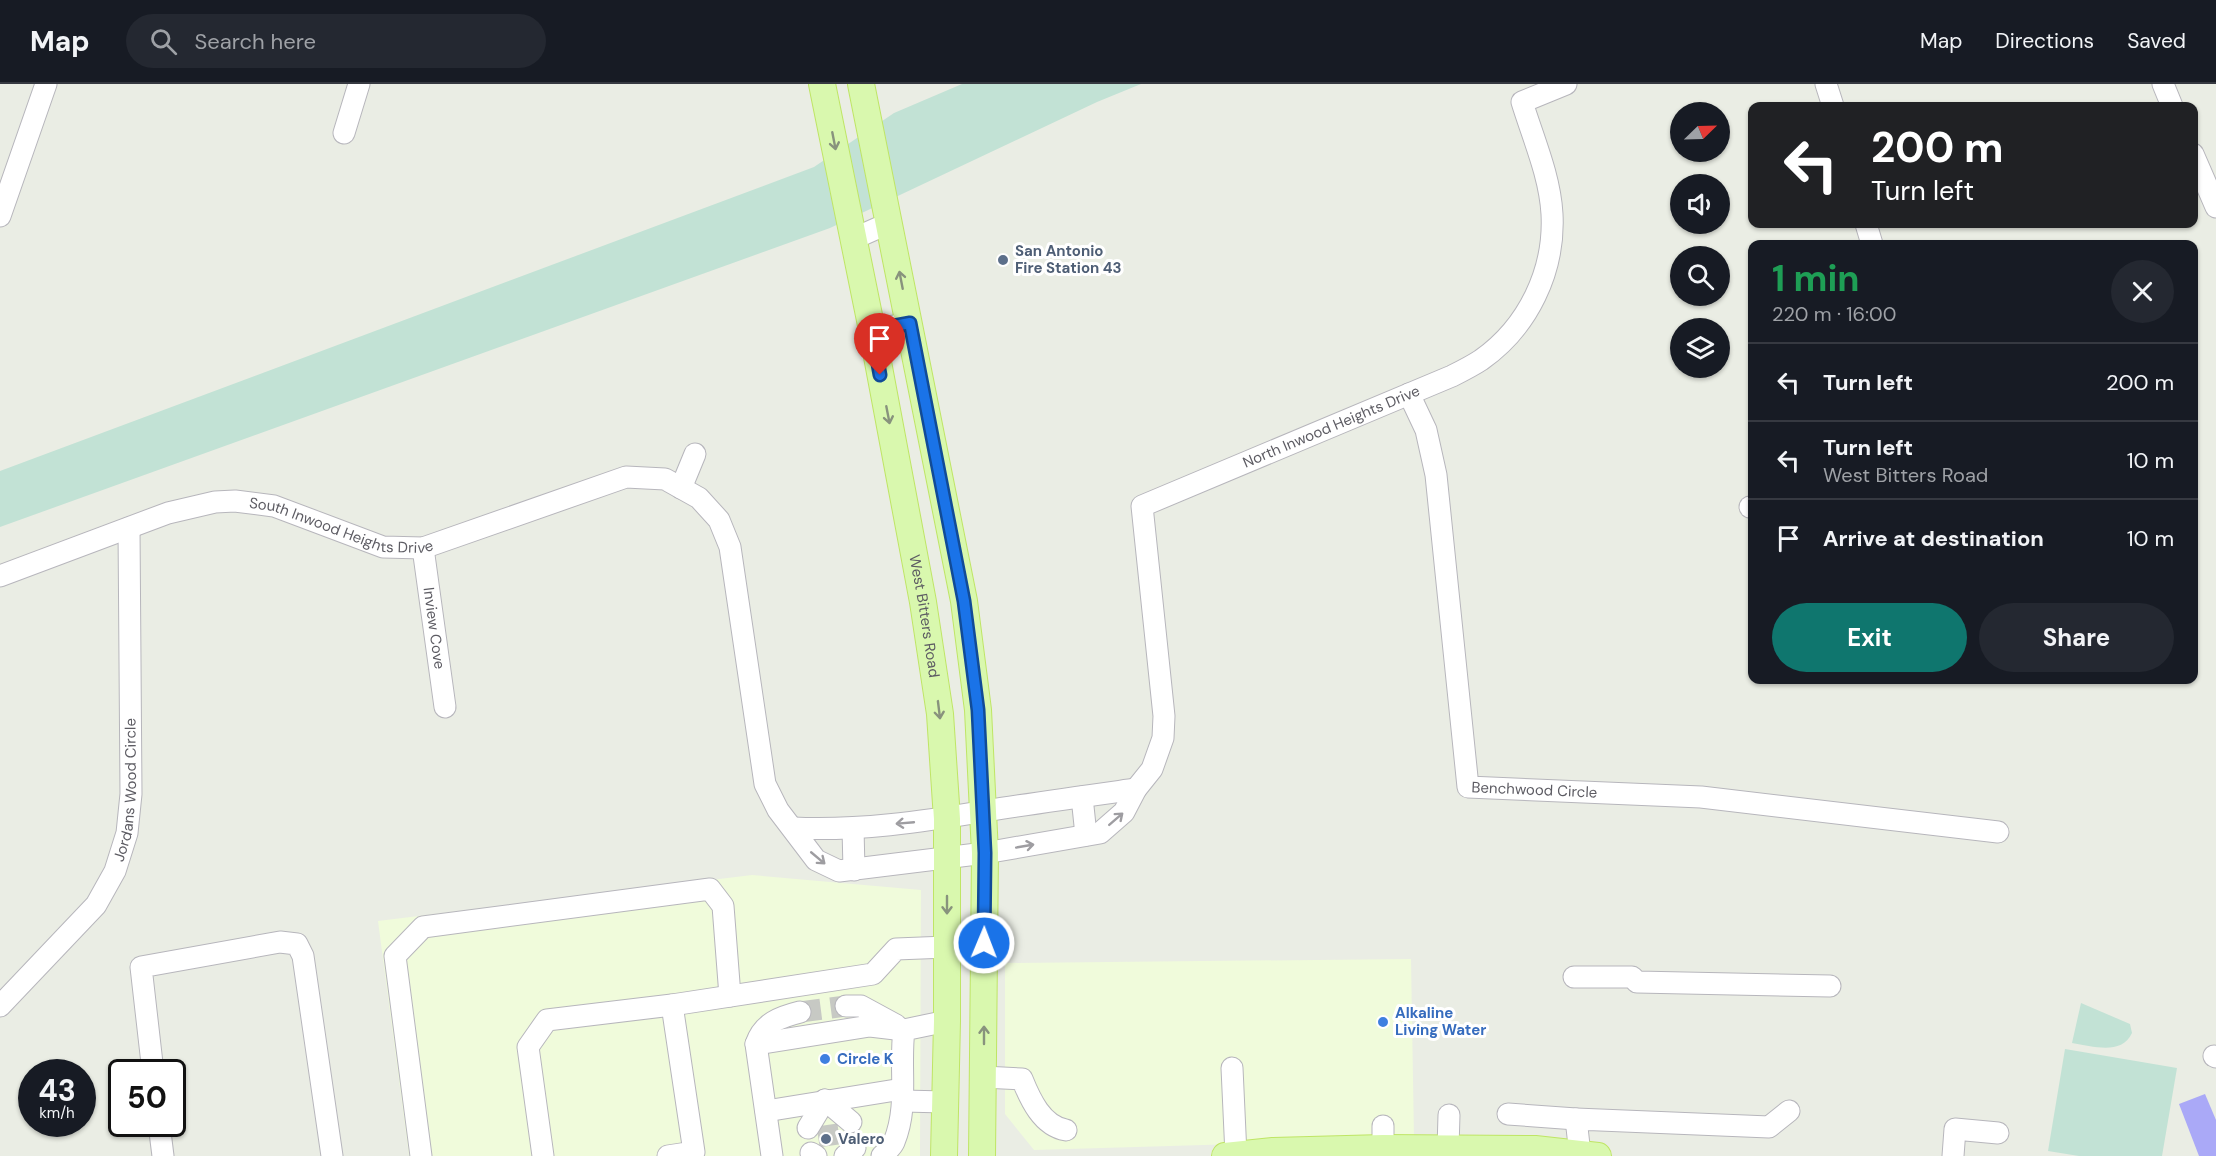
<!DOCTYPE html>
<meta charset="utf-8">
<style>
:root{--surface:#171b24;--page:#242831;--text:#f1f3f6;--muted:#9ea1a6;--line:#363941;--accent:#0f766e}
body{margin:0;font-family:"DM Sans",sans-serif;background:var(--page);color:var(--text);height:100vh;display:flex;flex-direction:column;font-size:22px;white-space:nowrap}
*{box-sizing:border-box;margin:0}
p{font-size:20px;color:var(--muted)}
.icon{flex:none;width:33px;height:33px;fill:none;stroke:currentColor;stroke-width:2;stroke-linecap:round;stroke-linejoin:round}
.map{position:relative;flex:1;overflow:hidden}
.panel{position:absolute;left:1748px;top:156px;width:450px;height:444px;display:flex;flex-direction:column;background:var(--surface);border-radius:12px;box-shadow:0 2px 4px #0004}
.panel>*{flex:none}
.banner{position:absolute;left:1748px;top:18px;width:450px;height:126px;border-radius:12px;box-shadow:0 2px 4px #0004;background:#202124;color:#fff;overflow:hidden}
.needle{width:39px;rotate:67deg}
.controls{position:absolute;left:1670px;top:18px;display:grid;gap:12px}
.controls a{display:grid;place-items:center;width:60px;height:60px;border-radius:50%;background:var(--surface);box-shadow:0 2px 4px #0004;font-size:30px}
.speed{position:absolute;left:18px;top:975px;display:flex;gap:12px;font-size:30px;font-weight:700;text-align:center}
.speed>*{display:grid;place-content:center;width:78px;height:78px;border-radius:50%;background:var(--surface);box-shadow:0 2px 4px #0004;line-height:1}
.speed small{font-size:15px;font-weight:400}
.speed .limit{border:3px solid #111;border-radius:9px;background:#fff;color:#111}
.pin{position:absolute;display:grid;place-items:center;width:51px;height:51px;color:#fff;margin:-62px -26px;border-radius:50% 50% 50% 0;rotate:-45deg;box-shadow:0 0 6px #0007}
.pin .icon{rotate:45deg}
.me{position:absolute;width:66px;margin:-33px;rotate:1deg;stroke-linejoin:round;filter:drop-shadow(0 0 4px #0008)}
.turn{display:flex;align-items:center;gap:21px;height:126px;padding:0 24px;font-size:27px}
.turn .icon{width:78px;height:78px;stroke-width:2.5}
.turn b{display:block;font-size:42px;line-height:51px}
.round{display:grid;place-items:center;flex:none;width:63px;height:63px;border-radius:32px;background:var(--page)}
.overview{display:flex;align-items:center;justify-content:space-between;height:102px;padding:0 24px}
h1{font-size:36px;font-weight:700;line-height:45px;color:#1e9e55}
.button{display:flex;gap:12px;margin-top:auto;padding:12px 24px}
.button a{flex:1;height:69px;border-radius:36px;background:var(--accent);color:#fff;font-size:24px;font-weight:700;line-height:69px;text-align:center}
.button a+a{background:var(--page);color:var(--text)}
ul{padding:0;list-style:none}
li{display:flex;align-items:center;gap:18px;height:78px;padding:0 24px;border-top:2px solid var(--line)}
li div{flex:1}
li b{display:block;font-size:22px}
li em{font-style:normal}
header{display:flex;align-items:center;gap:36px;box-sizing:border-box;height:84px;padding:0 30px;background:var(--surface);border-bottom:2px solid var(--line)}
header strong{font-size:28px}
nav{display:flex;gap:33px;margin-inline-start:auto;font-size:21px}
.search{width:420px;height:54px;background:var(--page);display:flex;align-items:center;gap:15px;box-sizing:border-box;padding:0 21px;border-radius:33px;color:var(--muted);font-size:22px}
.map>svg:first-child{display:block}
.commercial{fill:#f0fbdb}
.green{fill:#c2e2d5}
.water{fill:#aaa9f7}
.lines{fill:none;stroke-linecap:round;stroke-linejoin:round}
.minor-tunnel{stroke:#c7c9c4;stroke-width:21;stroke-dasharray:21 10;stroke-linecap:butt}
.minor-casing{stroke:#b7b6bc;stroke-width:23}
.major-casing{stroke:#bfe565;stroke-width:28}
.minor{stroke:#fff;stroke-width:21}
.major{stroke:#d9f8ae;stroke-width:26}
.oneway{stroke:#88937d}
.oneway2{stroke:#9e9da1}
.route-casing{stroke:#114b97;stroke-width:15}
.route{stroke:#1a73e8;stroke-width:10}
.service-dot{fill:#5c6f8a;stroke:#fff;stroke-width:2}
.shop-dot{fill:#3f7fe0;stroke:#fff;stroke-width:2}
.labels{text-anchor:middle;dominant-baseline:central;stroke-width:6;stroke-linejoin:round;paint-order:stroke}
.service-label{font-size:15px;font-weight:bold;fill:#4e5e75;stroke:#fff;text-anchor:start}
.street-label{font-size:15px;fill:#5d5c63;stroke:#fff}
.shop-label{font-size:15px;font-weight:bold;fill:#366cbe;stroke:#fff;text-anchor:start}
</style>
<header>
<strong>Map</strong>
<div class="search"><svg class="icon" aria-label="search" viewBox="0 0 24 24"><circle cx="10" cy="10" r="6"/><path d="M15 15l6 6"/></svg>Search here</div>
<nav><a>Map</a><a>Directions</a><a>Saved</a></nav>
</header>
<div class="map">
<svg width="2216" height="1072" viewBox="0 0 2216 1072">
<rect width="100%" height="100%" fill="#eaede4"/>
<path class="commercial" d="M 752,791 L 921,806 L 920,1072 L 409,1072 L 378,837 Z
M 1411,875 L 1414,1055 L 1034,1066 L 1005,1030 L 1005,879 Z"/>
<path class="green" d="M 962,0 L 1141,0 L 1097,18 L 830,144 L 0,443 L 0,387 L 814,83 L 894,29 Z
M 2081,919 L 2130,940 L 2132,949 C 2121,972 2093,962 2072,959 Z
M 2065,965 L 2177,984 L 2162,1072 L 2079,1072 L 2048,1067 Z"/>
<path class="water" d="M 2205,1010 L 2216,1036 L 2216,1072 L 2199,1072 L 2179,1020 Z"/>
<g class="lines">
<path class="minor-tunnel" d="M 800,928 L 846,922
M 827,1041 L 831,1068"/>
<g class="minor-casing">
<g id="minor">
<path d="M 1826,0 L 1833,22"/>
<path d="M 2163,0 L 2172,22"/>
<path d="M 344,49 L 359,0"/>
<path d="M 2193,70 L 2216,123"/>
<path d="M 0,132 L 46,0"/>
<path d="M 1866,140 L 1872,160"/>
<path d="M 853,155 L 889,139"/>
<path d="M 872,246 L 910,239"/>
<path id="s1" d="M 1409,310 L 1426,346 L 1436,391 L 1468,703 L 1701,713 L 1998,748"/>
<path d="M 681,404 L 695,370"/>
<path d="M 1750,423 L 1752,423"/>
<path id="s2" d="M 423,464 L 445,623"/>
<path id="s3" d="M 0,492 L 168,429 L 215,418 L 235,417 L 274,422 L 383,463 L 423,464 L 626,393 L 665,395 L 699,414 L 719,436 L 730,463 L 765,700 L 778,726 L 816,776 L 839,787 L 985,769 L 1100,749 L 1124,728 L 1136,705 L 1152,685 L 1163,654 L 1164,632 L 1142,422 L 1452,292 C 1462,287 1472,282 1481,276 C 1528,243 1555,187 1552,130 C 1550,92 1533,54 1522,18 L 1566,0"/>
<path d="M 1082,713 L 1086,751"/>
<path d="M 793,744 C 858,747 922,738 985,727 C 1035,719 1086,712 1136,705"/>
<path d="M 853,744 L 854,786"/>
<path d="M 1574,893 L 1632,893 L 1637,898 L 1830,902"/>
<path id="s4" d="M 0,922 L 96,821 L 115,787 L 127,749 L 131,710 L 129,444"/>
<path d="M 846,922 L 861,922 L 896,941"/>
<path d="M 756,960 L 870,942 L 904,946"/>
<path d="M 2214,972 L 2216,973"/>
<path d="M 1232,984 L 1236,1071"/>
<path d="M 153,988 L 141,883 L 280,858 L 297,860 L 303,872 L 332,1072"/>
<path d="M 983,993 L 1022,995 C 1030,1015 1042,1042 1066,1046"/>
<path d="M 825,1016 L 851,1038"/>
<path d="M 903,1017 L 945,1018"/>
<path d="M 766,1027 L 902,1005"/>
<path d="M 1508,1030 L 1576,1035"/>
<path d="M 159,1040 L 163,1072"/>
<path d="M 1383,1042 L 1383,1064"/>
<path d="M 808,1044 L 825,1016"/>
<path d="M 1448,1064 L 1449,1031"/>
<path d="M 811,1069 L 816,1072"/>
<path d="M 1580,1070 L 1576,1035 L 1769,1043 L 1789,1027"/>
<path d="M 421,1072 L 395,872 L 423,843 L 710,805 L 723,822 L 730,912"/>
<path d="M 543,1072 L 528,963 L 547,936 L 672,921 L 873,890 L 896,865 L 947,863"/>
<path d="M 668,1072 L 694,1068 L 672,921"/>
<path d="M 772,1072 L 756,960 C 763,939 780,933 800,928"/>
<path d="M 845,1072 L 855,1064"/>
<path d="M 882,1072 C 886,1068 892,1063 894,1058 C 909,1022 899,983 904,946 L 947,937"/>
<path d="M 1953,1072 L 1955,1045 L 1998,1049"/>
</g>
</g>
<g class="major-casing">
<g id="major">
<path id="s5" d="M 822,0 L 872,246 L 923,518 L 940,630 L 947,735 L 947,937 L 944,1072"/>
<path d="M 861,0 L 964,517 L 978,626 L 985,769 L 982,1072"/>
<path d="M 1225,1072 L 1273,1067 L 1383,1064 L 1535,1065 L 1598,1072"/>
</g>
</g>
<use href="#minor" class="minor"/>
<use href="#major" class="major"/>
</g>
<defs><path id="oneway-shaft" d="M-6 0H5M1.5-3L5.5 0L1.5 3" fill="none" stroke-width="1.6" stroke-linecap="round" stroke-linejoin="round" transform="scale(1.5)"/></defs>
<g class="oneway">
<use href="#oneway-shaft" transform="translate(834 57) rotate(79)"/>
<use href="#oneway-shaft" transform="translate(901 196) rotate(-101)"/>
<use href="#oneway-shaft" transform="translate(888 331) rotate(79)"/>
<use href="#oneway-shaft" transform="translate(939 626) rotate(83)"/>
<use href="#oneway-shaft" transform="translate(947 821) rotate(90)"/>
<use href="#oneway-shaft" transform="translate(984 951) rotate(-90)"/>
</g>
<g class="oneway2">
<use href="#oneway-shaft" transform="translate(1116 735) rotate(-41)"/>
<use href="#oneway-shaft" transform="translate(905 739) rotate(175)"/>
<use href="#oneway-shaft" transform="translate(1025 762) rotate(-10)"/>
<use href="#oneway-shaft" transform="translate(818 774) rotate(40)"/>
</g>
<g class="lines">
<g class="route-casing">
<path id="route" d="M 880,291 L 872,246 L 910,239 L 964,517 L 978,626 L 985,769 L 984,859"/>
</g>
<use href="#route" class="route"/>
</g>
<g class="service-dot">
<circle cx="1003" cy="176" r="6"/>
<circle cx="826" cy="1055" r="6"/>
</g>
<g class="shop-dot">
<circle cx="1383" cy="938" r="6"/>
<circle cx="825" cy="975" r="6"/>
</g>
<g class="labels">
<g class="service-label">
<text x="1015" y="167">San Antonio<tspan x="1015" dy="17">Fire Station 43</tspan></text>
<text x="838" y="1055">Valero</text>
</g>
<g class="street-label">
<text stroke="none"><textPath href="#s3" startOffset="1971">North Inwood Heights Drive</textPath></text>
<text stroke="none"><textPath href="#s3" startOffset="358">South Inwood Heights Drive</textPath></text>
<text stroke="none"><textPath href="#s5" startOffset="542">West Bitters Road</textPath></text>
<text stroke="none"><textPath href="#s2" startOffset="81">Inview Cove</textPath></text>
<text stroke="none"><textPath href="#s1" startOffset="466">Benchwood Circle</textPath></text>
<text stroke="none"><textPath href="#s4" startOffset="261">Jordans Wood Circle</textPath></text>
</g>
<g class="shop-label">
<text x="1395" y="929">Alkaline<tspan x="1395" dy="17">Living Water</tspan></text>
<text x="837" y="975">Circle K</text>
</g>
</g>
</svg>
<div class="controls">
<a><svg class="needle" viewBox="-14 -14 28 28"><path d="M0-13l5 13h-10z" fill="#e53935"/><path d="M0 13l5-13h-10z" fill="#9ea1a6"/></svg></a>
<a><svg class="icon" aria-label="sound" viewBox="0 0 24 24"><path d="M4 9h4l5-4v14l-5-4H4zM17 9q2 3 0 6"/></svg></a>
<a><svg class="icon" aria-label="search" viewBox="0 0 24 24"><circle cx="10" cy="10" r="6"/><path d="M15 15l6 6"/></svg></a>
<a><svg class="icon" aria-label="layers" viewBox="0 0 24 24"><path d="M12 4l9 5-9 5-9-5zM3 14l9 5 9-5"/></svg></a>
</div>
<div class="speed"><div>43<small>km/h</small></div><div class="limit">50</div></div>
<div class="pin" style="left:880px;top:291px;background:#d93025"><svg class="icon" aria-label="arrive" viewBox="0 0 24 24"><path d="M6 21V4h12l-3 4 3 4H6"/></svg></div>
<svg class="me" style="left:984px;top:859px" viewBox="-20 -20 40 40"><circle r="17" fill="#1a73e8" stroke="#fff" stroke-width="3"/><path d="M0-11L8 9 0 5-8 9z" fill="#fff"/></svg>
<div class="banner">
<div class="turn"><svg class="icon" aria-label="left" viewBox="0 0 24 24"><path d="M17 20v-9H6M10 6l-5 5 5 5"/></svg><div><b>200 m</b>Turn left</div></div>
</div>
<section class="panel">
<div class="overview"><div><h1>1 min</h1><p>220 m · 16:00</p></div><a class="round"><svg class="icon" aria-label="close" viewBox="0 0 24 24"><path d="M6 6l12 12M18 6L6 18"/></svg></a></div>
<ul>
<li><svg class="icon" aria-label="left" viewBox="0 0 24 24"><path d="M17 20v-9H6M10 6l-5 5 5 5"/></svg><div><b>Turn left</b></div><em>200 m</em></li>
<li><svg class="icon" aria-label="left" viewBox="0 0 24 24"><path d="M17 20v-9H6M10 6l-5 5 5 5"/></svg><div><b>Turn left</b><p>West Bitters Road</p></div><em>10 m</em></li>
<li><svg class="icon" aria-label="arrive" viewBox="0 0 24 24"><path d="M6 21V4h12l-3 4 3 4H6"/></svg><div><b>Arrive at destination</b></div><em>10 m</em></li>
</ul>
<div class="button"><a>Exit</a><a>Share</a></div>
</section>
</div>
